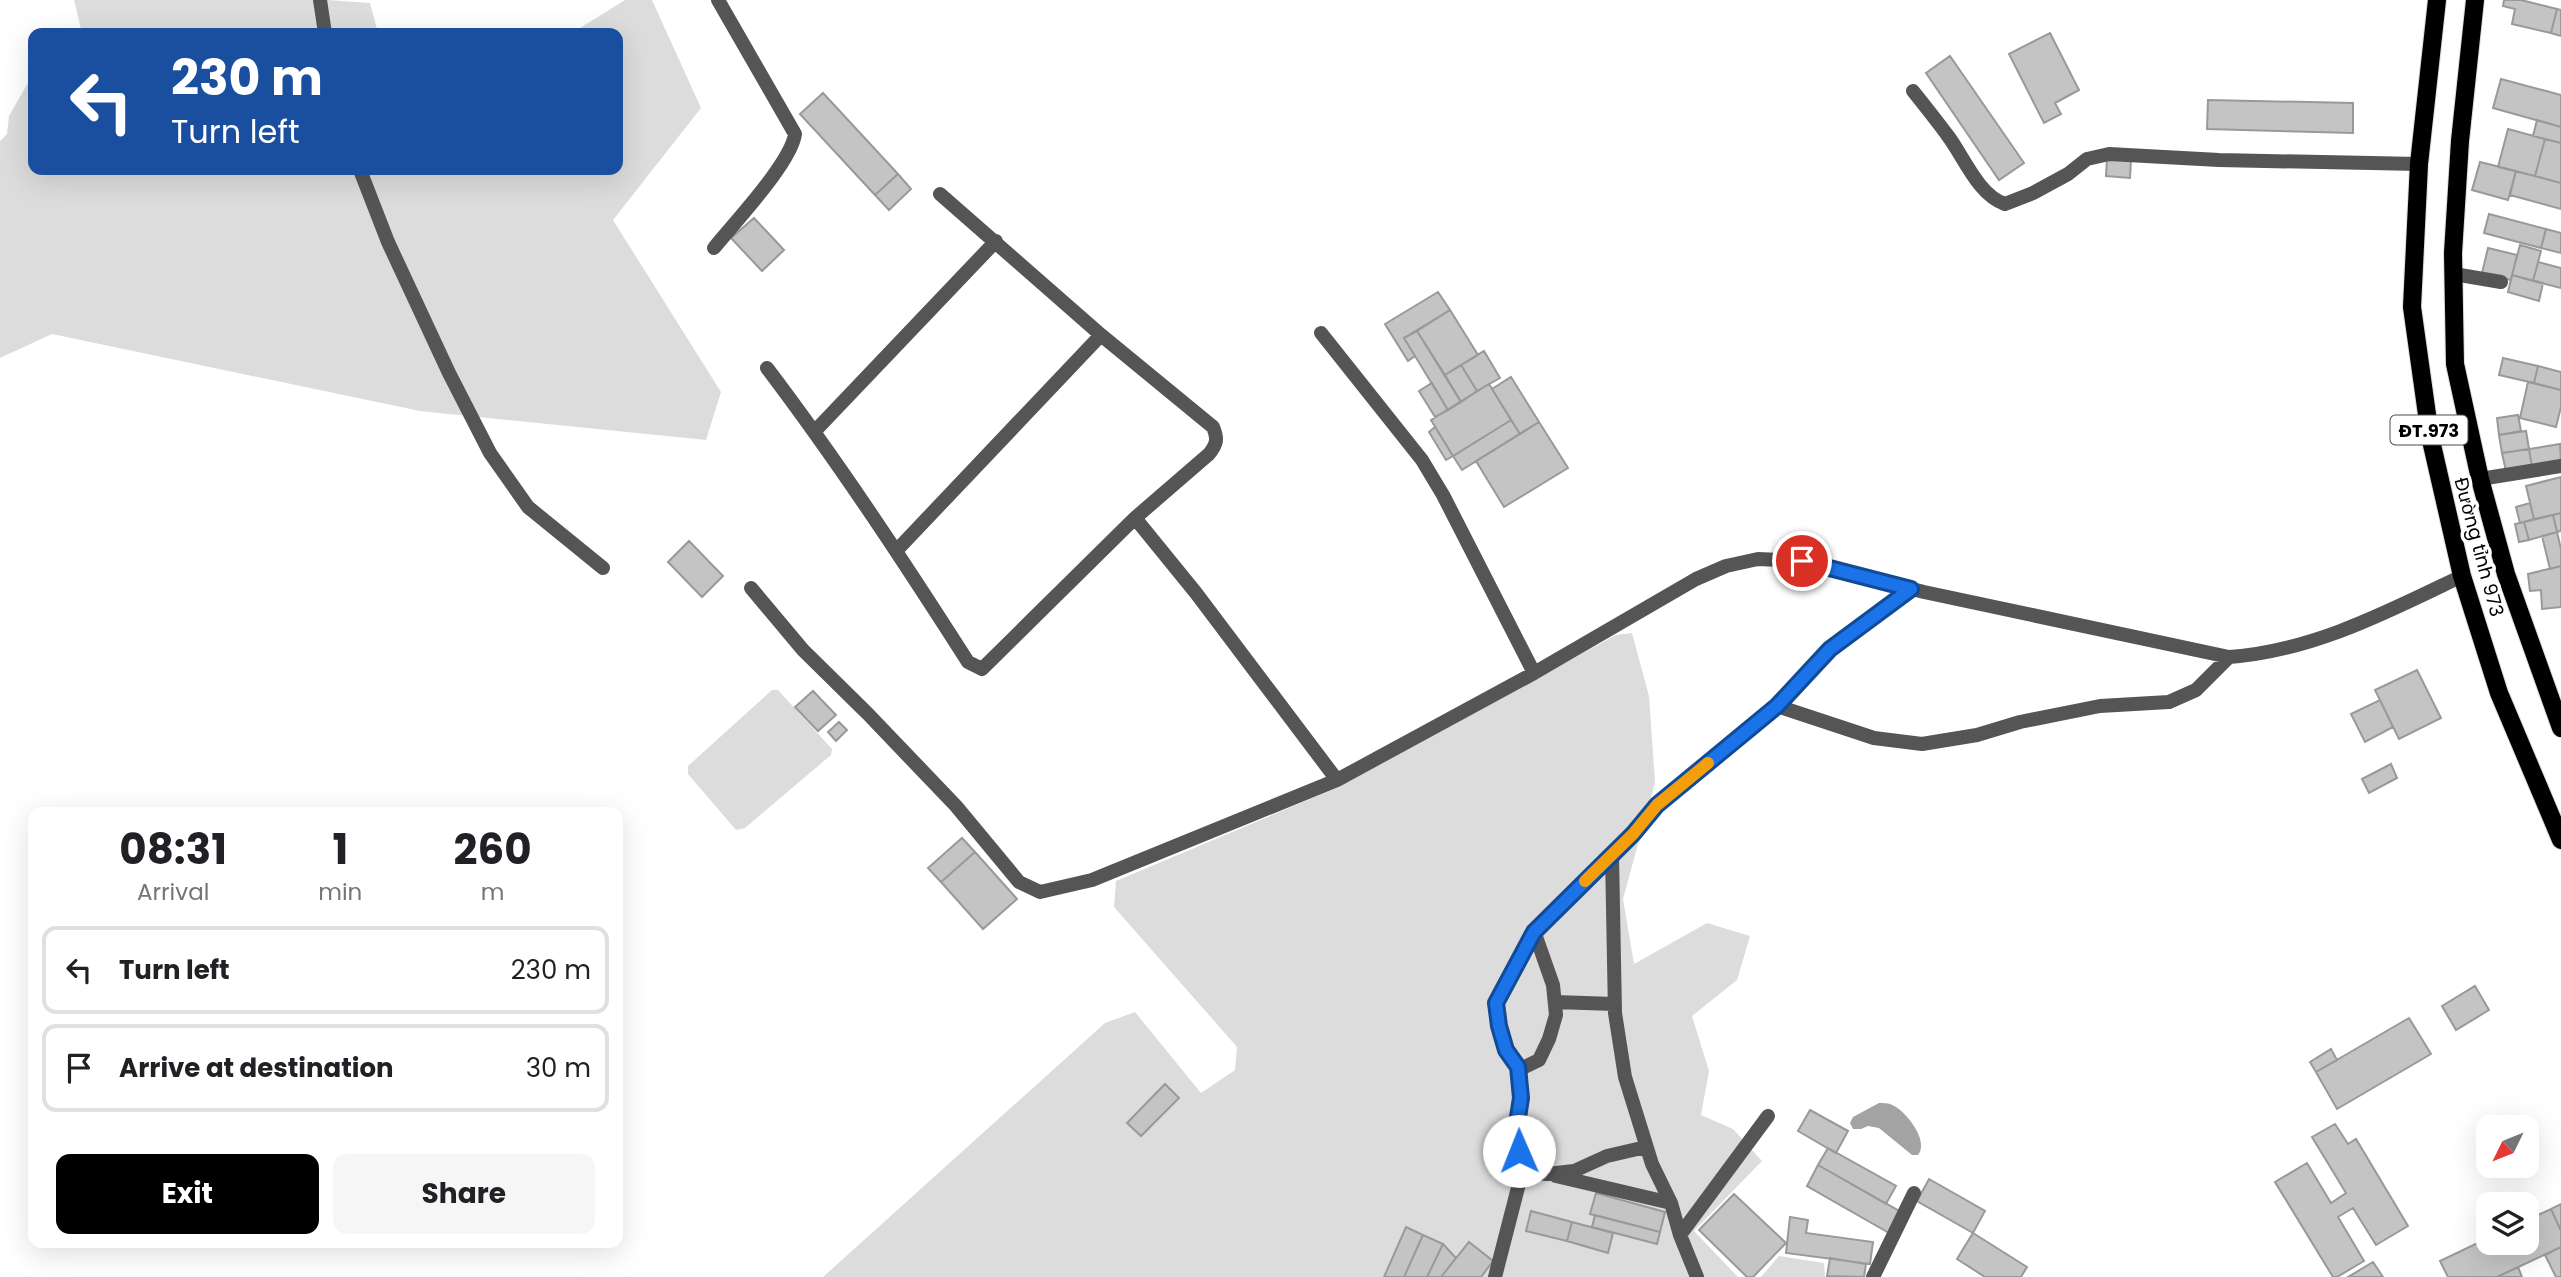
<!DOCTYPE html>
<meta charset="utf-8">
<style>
:root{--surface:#fff;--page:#f6f6f6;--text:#202124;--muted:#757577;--line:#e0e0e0;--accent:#000}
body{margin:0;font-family:Poppins,sans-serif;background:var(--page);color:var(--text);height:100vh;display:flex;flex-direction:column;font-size:26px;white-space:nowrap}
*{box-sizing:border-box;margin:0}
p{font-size:23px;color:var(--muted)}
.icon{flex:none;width:38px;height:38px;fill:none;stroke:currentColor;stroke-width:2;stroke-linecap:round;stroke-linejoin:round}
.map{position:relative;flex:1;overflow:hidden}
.side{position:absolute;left:28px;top:807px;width:595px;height:441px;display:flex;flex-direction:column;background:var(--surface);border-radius:14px;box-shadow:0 7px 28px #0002}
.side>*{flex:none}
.banner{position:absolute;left:28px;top:28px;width:595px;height:147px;border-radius:14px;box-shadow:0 7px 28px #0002;background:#1a4fa0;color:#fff;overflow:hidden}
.needle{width:46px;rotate:227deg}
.tools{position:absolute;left:2476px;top:1115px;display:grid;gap:14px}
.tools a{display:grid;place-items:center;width:63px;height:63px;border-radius:14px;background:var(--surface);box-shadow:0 7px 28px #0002;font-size:35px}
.pin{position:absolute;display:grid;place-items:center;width:60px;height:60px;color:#fff;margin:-30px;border:4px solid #fff;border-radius:50%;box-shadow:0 2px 7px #0007}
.me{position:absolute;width:77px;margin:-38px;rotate:359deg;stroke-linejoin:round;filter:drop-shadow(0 0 5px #0008)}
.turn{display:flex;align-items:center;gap:24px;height:147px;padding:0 28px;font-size:32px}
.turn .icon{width:91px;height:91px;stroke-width:2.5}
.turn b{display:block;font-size:49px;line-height:60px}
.eta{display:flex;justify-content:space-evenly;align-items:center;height:119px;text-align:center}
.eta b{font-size:42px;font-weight:700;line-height:49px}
.primary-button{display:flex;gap:14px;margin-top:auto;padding:14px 28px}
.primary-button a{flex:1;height:80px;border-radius:14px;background:var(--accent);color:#fff;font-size:28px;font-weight:700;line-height:80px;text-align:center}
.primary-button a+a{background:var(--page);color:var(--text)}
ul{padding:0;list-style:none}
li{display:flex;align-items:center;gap:21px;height:88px;margin:0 14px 10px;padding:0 14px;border:4px solid var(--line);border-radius:14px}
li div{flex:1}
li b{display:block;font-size:26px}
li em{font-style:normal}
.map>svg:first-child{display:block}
.green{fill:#dcdcdc}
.water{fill:#a3a3a3}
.building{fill:#c4c4c4;stroke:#999;stroke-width:2}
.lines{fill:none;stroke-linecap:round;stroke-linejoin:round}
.primary-casing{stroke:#dbdbdb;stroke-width:20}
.street{stroke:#555;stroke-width:14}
.primary{stroke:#000;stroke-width:18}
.route-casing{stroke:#114b97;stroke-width:18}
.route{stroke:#1a73e8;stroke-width:12}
.slow{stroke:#f59e0b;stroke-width:12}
.labels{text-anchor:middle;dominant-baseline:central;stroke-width:7;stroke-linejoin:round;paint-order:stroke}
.shield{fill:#fff;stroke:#4c4c4c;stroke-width:2}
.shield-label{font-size:18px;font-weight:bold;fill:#000}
.street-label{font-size:19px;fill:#000;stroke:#fff}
</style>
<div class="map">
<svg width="2561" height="1277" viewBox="0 0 2561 1277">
<rect width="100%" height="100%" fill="#fff"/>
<path class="green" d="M 74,0 L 328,0 L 370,3 L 378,33 L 82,33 Z
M 625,0 L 652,0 L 701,108 L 613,220 L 721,392 L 706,440 L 420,411 L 52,334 L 0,358 L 0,141 L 7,134 L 9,116 L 33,74 L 33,170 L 618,170 L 618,33 L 572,33 Z
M 1632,633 L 1649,696 L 1655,782 L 1623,899 L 1634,964 L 1707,923 L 1750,936 L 1737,980 L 1692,1016 L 1709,1071 L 1701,1115 L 1733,1129 L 1762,1161 L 1694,1231 L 1738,1277 L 823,1277 L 1105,1023 L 1135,1012 L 1201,1093 L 1235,1070 L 1237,1047 L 1114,907 L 1116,881 L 1341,786 L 1616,635 Z
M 772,690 L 778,690 L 832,749 L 831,755 L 745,828 L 736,830 L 688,774 L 688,766 Z
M 1779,1256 L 1824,1263 L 1825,1277 L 1761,1277 Z"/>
<path class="water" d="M 1879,1103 C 1881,1103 1888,1103 1890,1104 C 1905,1109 1930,1141 1918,1155 L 1912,1155 L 1879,1128 L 1868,1126 L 1861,1129 L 1853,1129 L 1850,1123 L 1853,1117 Z"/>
<path class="building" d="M 2504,0 L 2521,0 L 2557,9 L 2551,33 L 2512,24 L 2515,9 L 2503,6 Z
M 2557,9 L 2561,10 L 2561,36 L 2551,33 Z
M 2050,33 L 2079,90 L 2055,103 L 2061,114 L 2044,123 L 2009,54 Z
M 1950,56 L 2024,163 L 1999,180 L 1926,73 Z
M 2501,79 L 2561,95 L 2561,127 L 2493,108 Z
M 823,93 L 898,174 L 875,195 L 800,114 Z
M 2208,100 L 2353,103 L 2353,133 L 2207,129 Z
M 2537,120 L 2561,127 L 2561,143 L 2533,136 Z
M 2508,129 L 2545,139 L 2535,176 L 2498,167 Z
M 2545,139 L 2561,143 L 2561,183 L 2535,176 Z
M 2107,158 L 2131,160 L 2130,178 L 2106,176 Z
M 2480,162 L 2516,171 L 2508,200 L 2472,190 Z
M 2516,171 L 2561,183 L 2561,209 L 2510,195 Z
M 898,174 L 911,189 L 889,210 L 875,195 Z
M 2489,214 L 2546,229 L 2541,248 L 2484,233 Z
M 754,218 L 784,250 L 762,271 L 731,238 Z
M 2546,229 L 2561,233 L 2561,253 L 2541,248 Z
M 2520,245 L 2541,251 L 2533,281 L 2512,275 Z
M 2488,248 L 2517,255 L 2511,280 L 2482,273 Z
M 2538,262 L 2561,268 L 2561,288 L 2533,281 Z
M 2512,275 L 2543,283 L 2539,301 L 2508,292 Z
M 1438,292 L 1450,310 L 1404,338 L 1415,356 L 1408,361 L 1385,324 Z
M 1450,310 L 1478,355 L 1445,375 L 1417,331 Z
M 1417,331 L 1461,402 L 1448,410 L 1404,338 Z
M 1484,351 L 1500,378 L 1477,391 L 1461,365 Z
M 2503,358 L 2538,366 L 2534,383 L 2499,375 Z
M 1461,365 L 1477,391 L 1461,402 L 1445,375 Z
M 2538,366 L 2561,372 L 2561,390 L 2534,383 Z
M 1511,377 L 1539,422 L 1520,434 L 1492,389 Z
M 2528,382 L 2561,390 L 2561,407 L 2556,427 L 2520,418 Z
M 1432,383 L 1448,410 L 1435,417 L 1419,391 Z
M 1489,384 L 1511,420 L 1453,456 L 1431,420 Z
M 2518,415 L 2521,431 L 2499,435 L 2497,418 Z
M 1511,420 L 1520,434 L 1462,470 L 1453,456 Z
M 1539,422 L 1568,468 L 1504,507 L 1476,461 Z
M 1435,427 L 1453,456 L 1446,460 L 1429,432 Z
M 2526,431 L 2529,449 L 2502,453 L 2499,435 Z
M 2560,444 L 2561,462 L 2532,467 L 2529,449 Z
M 2529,449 L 2532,467 L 2506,471 L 2502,453 Z
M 2561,477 L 2561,513 L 2534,519 L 2526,486 Z
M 2530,503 L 2534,519 L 2520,523 L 2516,507 Z
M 2561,513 L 2561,531 L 2557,532 L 2553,515 Z
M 2553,515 L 2557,532 L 2529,540 L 2524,522 Z
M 2524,522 L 2529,540 L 2519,542 L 2515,524 Z
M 2557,532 L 2561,549 L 2561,566 L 2550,569 L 2542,536 Z
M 689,541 L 723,576 L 702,597 L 668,562 Z
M 2561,566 L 2561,607 L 2542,609 L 2541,590 L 2530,591 L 2528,574 Z
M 2417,670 L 2441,718 L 2399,739 L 2375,690 Z
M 813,691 L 836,715 L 818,731 L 795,707 Z
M 2380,700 L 2393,727 L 2365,742 L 2351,714 Z
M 839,722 L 847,730 L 836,741 L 828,732 Z
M 2391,764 L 2397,778 L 2369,793 L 2362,779 Z
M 962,838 L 975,852 L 941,882 L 928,868 Z
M 975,852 L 1017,899 L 983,929 L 941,882 Z
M 2475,986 L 2489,1010 L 2456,1030 L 2442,1006 Z
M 2409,1018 L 2431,1054 L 2337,1109 L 2316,1072 Z
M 2331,1049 L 2337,1060 L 2316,1072 L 2310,1062 Z
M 1165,1084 L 1179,1098 L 1141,1136 L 1127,1123 Z
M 1810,1110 L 1848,1131 L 1836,1153 L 1798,1131 Z
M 2335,1124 L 2348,1144 L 2356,1139 L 2408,1226 L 2376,1245 L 2353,1208 L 2338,1217 L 2364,1261 L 2337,1277 L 2333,1277 L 2275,1182 L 2307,1163 L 2331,1203 L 2346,1193 L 2312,1137 Z
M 1828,1148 L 1896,1186 L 1886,1204 L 1818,1165 Z
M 1818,1165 L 1901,1212 L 1889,1233 L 1807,1186 Z
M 1929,1179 L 1985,1211 L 1973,1233 L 1917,1201 Z
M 1596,1193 L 1665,1212 L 1660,1232 L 1590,1214 Z
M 1734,1194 L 1786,1243 L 1753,1277 L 1747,1277 L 1699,1230 Z
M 2561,1204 L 2561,1231 L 2551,1209 Z
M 2551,1209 L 2561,1231 L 2561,1247 L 2497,1277 L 2448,1277 L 2440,1261 L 2488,1238 L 2488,1242 L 2527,1242 L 2527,1220 Z
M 1531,1211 L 1572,1222 L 1567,1241 L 1526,1231 Z
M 1595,1215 L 1660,1232 L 1657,1244 L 1592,1227 Z
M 1790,1217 L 1808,1220 L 1806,1233 L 1873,1242 L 1870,1264 L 1786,1253 Z
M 1572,1222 L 1613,1233 L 1608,1253 L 1567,1241 Z
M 1406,1227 L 1423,1235 L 1404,1277 L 1384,1277 Z
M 1973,1233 L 2027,1267 L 2021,1277 L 1985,1277 L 1957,1259 Z
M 1423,1235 L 1443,1244 L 1427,1277 L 1404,1277 Z
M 1469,1242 L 1493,1261 L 1481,1277 L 1441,1277 Z
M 1443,1244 L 1456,1258 L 1441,1277 L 1427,1277 Z
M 2561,1247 L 2561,1277 L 2556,1277 L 2545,1255 Z
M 1830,1258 L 1866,1264 L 1864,1277 L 1827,1276 Z
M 2373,1262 L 2383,1277 L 2348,1277 Z
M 2518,1267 L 2522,1277 L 2497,1277 Z"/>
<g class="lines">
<g class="primary-casing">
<path id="primary" d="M 2437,0 L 2419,164 L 2412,307 L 2430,436 L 2462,576 L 2499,693 L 2561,840
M 2475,0 L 2460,141 L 2453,253 L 2455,364 L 2480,479 L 2506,574 L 2561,728"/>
</g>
<path class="street" d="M 320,0 L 325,33
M 1913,91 C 1925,106 1937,121 1948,136 C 1964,157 1978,195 2005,204 L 2033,193 L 2068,174 L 2087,159 L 2109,154 L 2219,160 L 2419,164
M 360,170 L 388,242 L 449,373 L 490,453 L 528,507 L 603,568
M 714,248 C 734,223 791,163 795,134 L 718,0
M 2454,274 L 2501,282
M 1321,333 L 1422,460 L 1443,495 L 1534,673
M 767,368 C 839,463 904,562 968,662 L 982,669 L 1135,518 L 1209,454 C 1217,444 1218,439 1213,427 L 1101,335 L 940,194
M 815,431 L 996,241
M 2480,479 L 2561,466
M 1135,518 L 1196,593 L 1337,780
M 897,550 L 1101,335
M 751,588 L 803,650 L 868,714 L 956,806 L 1019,882 L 1040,892 L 1092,880 L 1337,780 L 1534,673 L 1696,579 L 1726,566 L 1758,559 L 1802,561 L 1924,592 L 2229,657 C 2313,651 2387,612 2462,576
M 1777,706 L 1874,738 L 1922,744 L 1977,735 L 2020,722 L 2100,706 L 2169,702 L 2196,690 L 2229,657
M 1555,1002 L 1614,1004
M 1518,1070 L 1539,1060 L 1549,1039 L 1556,1015 L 1553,985 L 1534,931
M 1522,1172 L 1547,1174 L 1574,1171 L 1607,1156 L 1646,1147
M 1556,1176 L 1671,1203
M 1680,1235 L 1768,1116
M 1495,1277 L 1522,1172 L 1516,1130 L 1521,1098 L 1519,1067 L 1506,1050 L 1499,1026 L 1496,1003 L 1534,931 L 1612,855
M 1697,1277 L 1680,1235 L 1671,1203 L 1652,1164 L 1625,1077 L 1615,1013 L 1612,855 L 1657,805 L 1777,706 L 1830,649 L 1911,589
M 1873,1277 L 1914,1193"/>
<use href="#primary" class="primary"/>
</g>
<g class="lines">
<g class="route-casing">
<path id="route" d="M 1519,1151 L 1516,1130 L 1521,1098 L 1518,1067 L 1506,1050 L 1499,1026 L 1496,1003 L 1534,932 L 1633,834 L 1657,805 L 1777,706 L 1830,649 L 1911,589 L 1802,561"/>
</g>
<use href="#route" class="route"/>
<path class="slow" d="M 1585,881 L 1633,834 L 1657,805 L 1708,763"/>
</g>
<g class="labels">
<rect class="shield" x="2390.5" y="415.5" width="77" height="29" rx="5"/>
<g class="shield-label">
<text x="2429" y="430">ĐT.973</text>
</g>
<g class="street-label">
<text transform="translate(2479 547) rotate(75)">Đường tỉnh 973</text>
</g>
</g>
</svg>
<div class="tools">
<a><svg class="needle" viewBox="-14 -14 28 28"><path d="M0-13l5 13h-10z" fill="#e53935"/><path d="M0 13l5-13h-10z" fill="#757577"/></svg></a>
<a><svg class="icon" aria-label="layers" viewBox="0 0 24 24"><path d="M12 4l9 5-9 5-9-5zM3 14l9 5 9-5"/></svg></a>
</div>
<div class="pin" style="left:1802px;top:561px;background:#d93025"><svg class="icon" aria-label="arrive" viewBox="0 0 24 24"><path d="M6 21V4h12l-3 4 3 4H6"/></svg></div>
<svg class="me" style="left:1519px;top:1151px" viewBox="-20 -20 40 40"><circle r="19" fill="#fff"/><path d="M0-13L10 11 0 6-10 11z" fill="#1a73e8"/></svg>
<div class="banner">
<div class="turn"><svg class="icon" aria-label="left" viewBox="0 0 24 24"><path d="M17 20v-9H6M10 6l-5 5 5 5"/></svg><div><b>230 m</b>Turn left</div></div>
</div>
<section class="side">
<div class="eta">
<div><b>08:31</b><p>Arrival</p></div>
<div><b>1</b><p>min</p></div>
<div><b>260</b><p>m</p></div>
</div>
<ul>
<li><svg class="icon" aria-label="left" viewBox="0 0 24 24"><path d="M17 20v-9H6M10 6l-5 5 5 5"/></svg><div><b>Turn left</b></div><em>230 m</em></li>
<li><svg class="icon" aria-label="arrive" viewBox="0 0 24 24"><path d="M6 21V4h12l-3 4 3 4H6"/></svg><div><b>Arrive at destination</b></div><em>30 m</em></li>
</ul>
<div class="primary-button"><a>Exit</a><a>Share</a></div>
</section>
</div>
